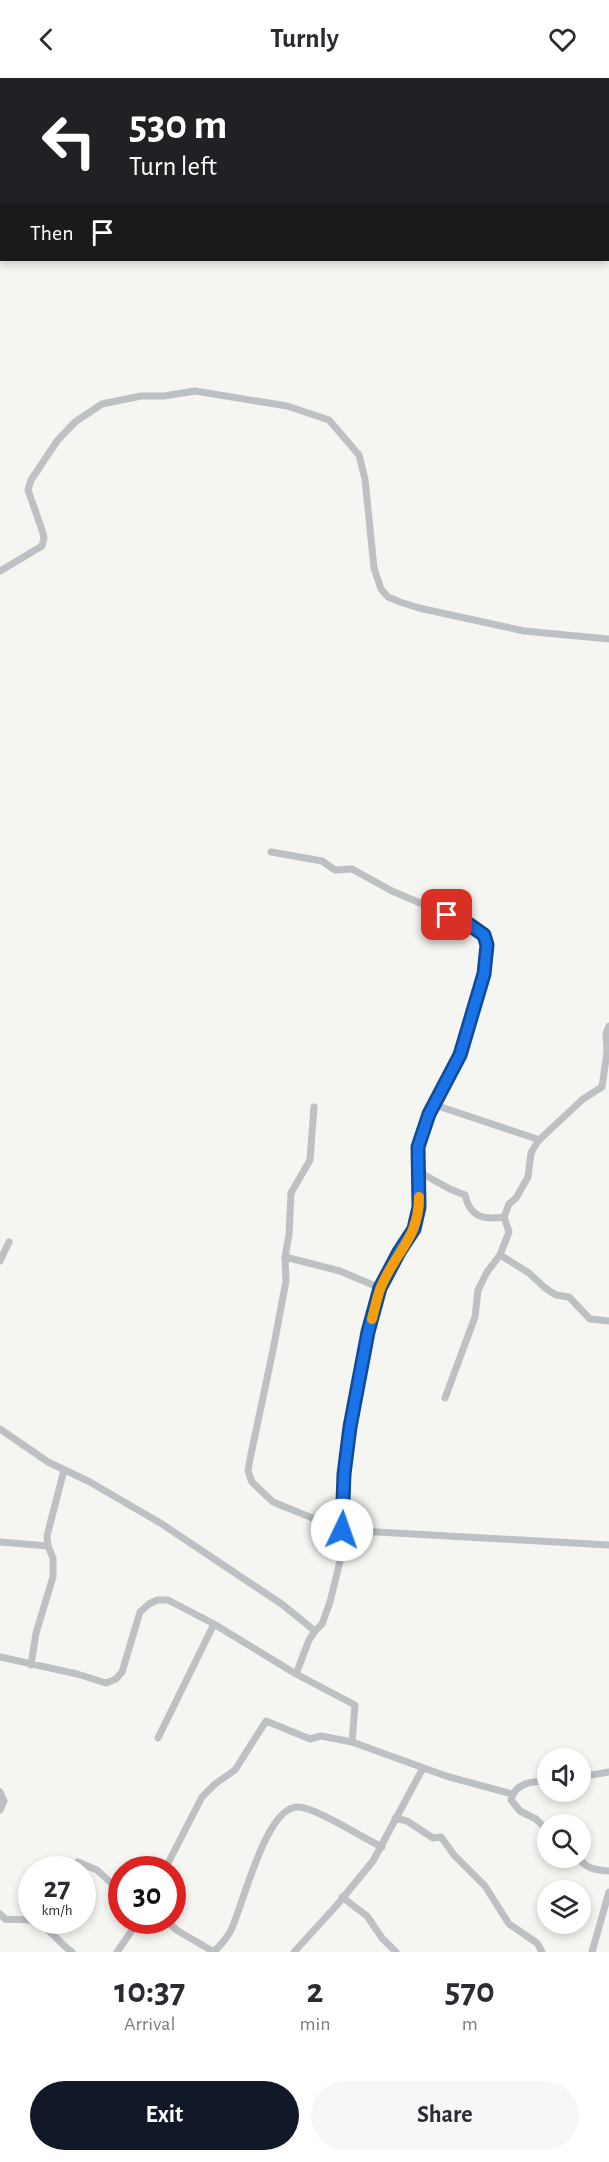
<!DOCTYPE html>
<style>
:root{--surface:#fff;--page:#f7f7f7;--text:#2b2b33;--muted:#7c7c81;--accent:#111827}
body{margin:0;font-family:"Alegreya Sans",sans-serif;background:var(--page);color:var(--text);height:100vh;display:flex;flex-direction:column;font-size:22px;white-space:nowrap}
*{box-sizing:border-box;margin:0}
p{font-size:20px;color:var(--muted)}
.icon{flex:none;width:33px;height:33px;fill:none;stroke:currentColor;stroke-width:2;stroke-linecap:round;stroke-linejoin:round}
.map{position:relative;height:1874px;overflow:hidden}
.sheet{display:flex;flex-direction:column;background:var(--surface);flex:1}
.sheet>*{flex:none}
.top-card{position:absolute;left:0px;top:0px;width:609px;height:183px;box-shadow:0 3px 9px #0003;background:#202124;color:#fff;overflow:hidden}
.buttons{position:absolute;left:537px;top:1670px;display:grid;gap:12px}
.buttons a{display:grid;place-items:center;width:54px;height:54px;border-radius:50%;background:var(--surface);box-shadow:0 3px 9px #0003;font-size:30px}
.speed{position:absolute;left:18px;top:1778px;display:flex;gap:12px;font-size:30px;font-weight:700;text-align:center}
.speed>*{display:grid;place-content:center;width:78px;height:78px;border-radius:50%;background:var(--surface);box-shadow:0 3px 9px #0003;line-height:1}
.speed small{font-size:15px;font-weight:400}
.speed .limit{border:9px solid #d22;background:#fff;color:#111}
.pin{position:absolute;display:grid;place-items:center;width:51px;height:51px;color:#fff;margin:-26px;border-radius:12px;box-shadow:0 3px 9px #0006}
.me{position:absolute;width:66px;margin:-33px;rotate:3deg;stroke-linejoin:round;filter:drop-shadow(0 0 4px #0008)}
.turn{display:flex;align-items:center;gap:21px;height:126px;padding:0 30px;font-size:27px}
.turn .icon{width:78px;height:78px;stroke-width:2.5}
.turn b{display:block;font-size:42px;line-height:51px}
.then{display:flex;align-items:center;height:57px;padding:0 30px;background:#0003;gap:12px;font-size:22px}
.eta{display:flex;justify-content:space-evenly;align-items:center;height:102px;text-align:center}
.eta b{font-size:36px;font-weight:700;line-height:42px}
.primary-button{display:flex;gap:12px;margin-top:auto;padding:12px 30px}
.primary-button a{flex:1;height:69px;border-radius:36px;background:var(--accent);color:#fff;font-size:24px;font-weight:700;line-height:69px;text-align:center}
.primary-button a+a{background:var(--page);color:var(--text)}
header{display:flex;justify-content:space-between;align-items:center;height:78px;padding:0 30px;background:var(--surface);font-size:27px;font-weight:700}
.map>svg:first-child{display:block}
.lines{fill:none;stroke-linecap:round;stroke-linejoin:round}
.minor{stroke:#bdc1c4;stroke-width:7}
.route-casing{stroke:#114b97;stroke-width:15}
.route{stroke:#1a73e8;stroke-width:10}
.slow{stroke:#f59e0b;stroke-width:10}
</style>
<header><svg class="icon" aria-label="back" viewBox="0 0 24 24"><path d="M15 5l-7 7 7 7"/></svg>Turnly<svg class="icon" aria-label="heart" viewBox="0 0 24 24"><path d="M12 20l-8-8c-3-5 5-10 8-4 3-6 11-1 8 4z"/></svg></header>
<div class="map">
<svg width="609" height="1874" viewBox="0 0 609 1874">
<rect width="100%" height="100%" fill="#f5f5f2"/>
<g class="lines">
<path class="minor" d="M 0,493 L 42,468 L 44,460 L 42,452 L 28,412 L 31,402 L 57,363 L 75,344 L 102,326 L 141,318 L 164,318 L 195,313 L 287,328 L 329,342 L 359,377 L 365,401 L 374,490 L 381,511 L 388,519 L 400,524 L 419,530 L 524,553 L 609,561
M 271,774 L 322,783 L 335,792 L 352,791 L 392,813 L 467,845 L 484,857 L 487,867 L 484,896 L 460,977 L 429,1036 L 419,1069 L 419,1129 L 414,1151 L 396,1180 L 380,1210 L 368,1254 L 354,1326 L 344,1396 L 342,1452 L 344,1465 L 341,1479 L 330,1524 L 322,1546 L 315,1553 L 309,1562 L 296,1596
M 435,1027 L 540,1062
M 314,1029 L 310,1082 L 291,1115 L 289,1157 L 285,1179 L 286,1203 L 273,1272 L 250,1381 L 248,1393 L 252,1404 L 273,1424 L 342,1452 L 609,1467
M 419,1094 L 450,1111 L 465,1117 C 470,1139 483,1142 504,1139 L 509,1154 L 500,1177 L 487,1194 L 478,1212 L 475,1239 L 445,1320
M 504,1139 L 509,1126 L 516,1120 L 528,1099 L 531,1075 L 538,1063 L 583,1021 L 602,1009 L 607,974 L 606,956 L 609,948
M 500,1177 L 529,1195 L 545,1210 L 556,1217 L 569,1219 L 590,1241 L 609,1243
M 285,1179 L 340,1193 L 380,1210
M 0,1183 L 9,1164
M 0,1351 L 48,1384 L 90,1404 L 162,1446 L 283,1527 L 315,1553
M 0,1464 L 48,1468
M 0,1579 L 77,1596 L 106,1605 L 116,1601 L 122,1594 L 140,1534 L 149,1526 L 157,1522 L 168,1522 L 214,1546 L 296,1596 L 355,1627 L 352,1664
M 31,1587 L 36,1555 L 53,1499 L 53,1480 L 48,1468 L 47,1458 L 64,1392
M 158,1660 L 214,1546
M 580,1699 L 609,1694
M 548,1703 C 532,1703 515,1705 511,1722 L 520,1733 L 536,1741 L 548,1753
M 0,1714 L 4,1723 L 0,1732
M 395,1740 L 407,1743 L 433,1760 L 441,1759 L 454,1777 L 485,1808 L 509,1846 L 537,1865 L 542,1874
M 578,1779 C 586,1791 595,1792 609,1793
M 78,1784 L 97,1792 L 122,1815
M 165,1791 L 202,1719 L 215,1706 L 235,1692 L 266,1643 L 310,1661 L 321,1658 L 352,1664 L 446,1698 L 512,1716
M 342,1819 L 367,1838 L 382,1860 L 396,1874
M 0,1836 L 5,1841 C 13,1842 21,1841 29,1842 C 48,1846 57,1864 72,1874
M 165,1842 L 178,1853 L 214,1874 C 220,1867 227,1861 231,1852 C 243,1828 266,1726 299,1729 C 316,1730 363,1760 382,1769
M 117,1874 L 139,1842
M 294,1874 L 337,1827 L 373,1783 L 423,1690
M 592,1874 L 609,1814"/>
</g>
<g class="lines">
<g class="route-casing">
<path id="route" d="M 342,1452 L 344,1396 L 350,1349 L 368,1254 L 380,1210 L 399,1174 L 414,1151 L 419,1129 L 418,1069 L 429,1036 L 460,977 L 484,896 L 487,867 L 484,857 L 467,845 L 447,837"/>
</g>
<use href="#route" class="route"/>
<path class="slow" d="M 372,1241 C 375,1230 377,1219 381,1209 C 396,1173 419,1160 419,1119"/>
</g>
</svg>
<div class="buttons">
<a><svg class="icon" aria-label="sound" viewBox="0 0 24 24"><path d="M4 9h4l5-4v14l-5-4H4zM17 9q2 3 0 6"/></svg></a>
<a><svg class="icon" aria-label="search" viewBox="0 0 24 24"><circle cx="10" cy="10" r="6"/><path d="M15 15l6 6"/></svg></a>
<a><svg class="icon" aria-label="layers" viewBox="0 0 24 24"><path d="M12 4l9 5-9 5-9-5zM3 14l9 5 9-5"/></svg></a>
</div>
<div class="speed"><div>27<small>km/h</small></div><div class="limit">30</div></div>
<div class="pin" style="left:447px;top:837px;background:#d93025"><svg class="icon" aria-label="arrive" viewBox="0 0 24 24"><path d="M6 21V4h12l-3 4 3 4H6"/></svg></div>
<svg class="me" style="left:342px;top:1452px" viewBox="-20 -20 40 40"><circle r="19" fill="#fff"/><path d="M0-13L10 11 0 6-10 11z" fill="#1a73e8"/></svg>
<div class="top-card">
<div class="turn"><svg class="icon" aria-label="left" viewBox="0 0 24 24"><path d="M17 20v-9H6M10 6l-5 5 5 5"/></svg><div><b>530 m</b>Turn left</div></div>
<div class="then">Then<svg class="icon" aria-label="arrive" viewBox="0 0 24 24"><path d="M6 21V4h12l-3 4 3 4H6"/></svg></div>
</div>
</div>
<section class="sheet">
<div class="eta">
<div><b>10:37</b><p>Arrival</p></div>
<div><b>2</b><p>min</p></div>
<div><b>570</b><p>m</p></div>
</div>
<div class="primary-button"><a>Exit</a><a>Share</a></div>
</section>
